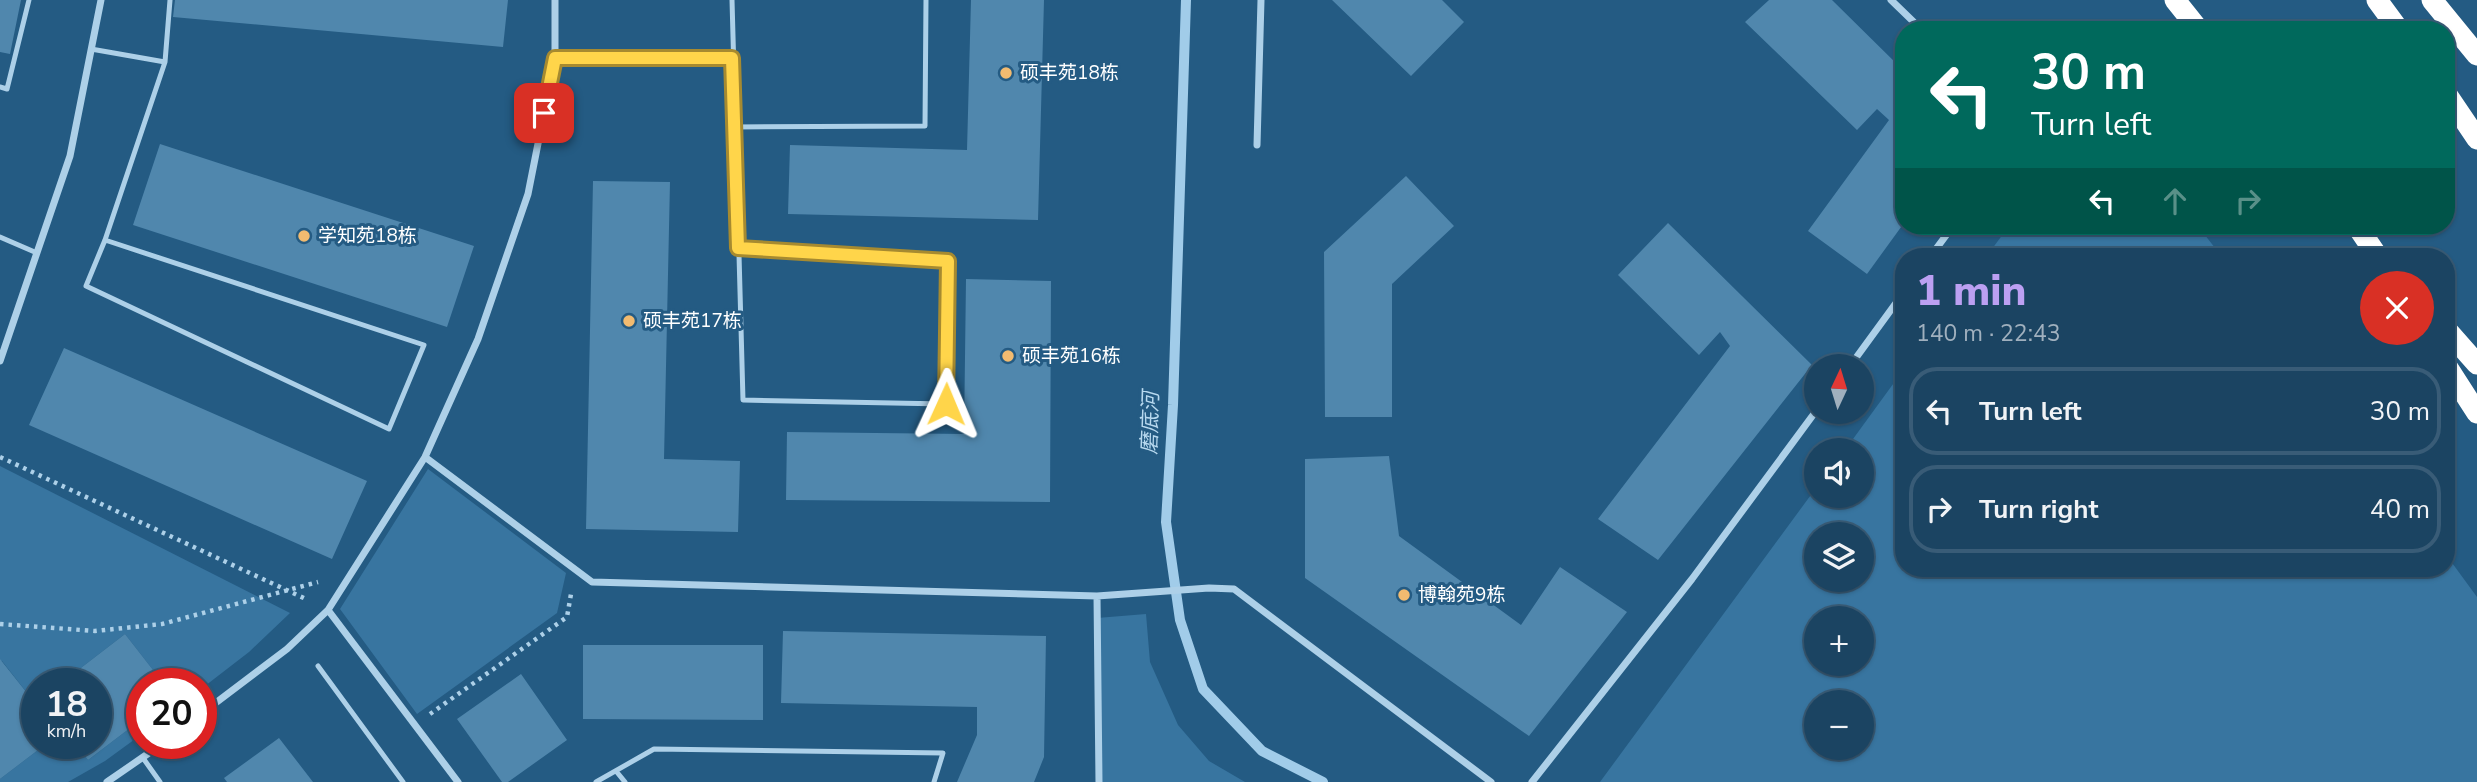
<!DOCTYPE html>
<meta charset="utf-8">
<style>
:root{--surface:#1b4462;--page:#244b68;--text:#f1f3f6;--muted:#a0b0be;--line:#395c77;--accent:#bca0f2}
body{margin:0;font-family:"Nunito Sans","Noto Sans SC",sans-serif;background:var(--page);color:var(--text);height:100vh;display:flex;flex-direction:column;font-size:26px;white-space:nowrap}
*{box-sizing:border-box;margin:0}
p{font-size:23px;color:var(--muted)}
.icon{flex:none;width:38px;height:38px;fill:none;stroke:currentColor;stroke-width:2;stroke-linecap:round;stroke-linejoin:round}
.map{position:relative;flex:1;overflow:hidden}
.drawer{position:absolute;left:1895px;top:248px;width:560px;height:329px;display:flex;flex-direction:column;background:var(--surface);border-radius:28px;box-shadow:0 2px 5px #0004,0 0 0 2px var(--line)}
.drawer>*{flex:none}
.banner{position:absolute;left:1895px;top:21px;width:560px;height:214px;border-radius:28px;box-shadow:0 2px 5px #0004,0 0 0 2px var(--line);background:#00695c;color:#fff;overflow:hidden}
.needle{width:46px;rotate:4deg}
.tools{position:absolute;left:1804px;top:354px;display:grid;gap:14px}
.tools a{display:grid;place-items:center;width:70px;height:70px;border-radius:50%;background:var(--surface);box-shadow:0 2px 5px #0004,0 0 0 2px var(--line);font-size:35px}
.speed{position:absolute;left:21px;top:668px;display:flex;gap:14px;font-size:35px;font-weight:700;text-align:center}
.speed>*{display:grid;place-content:center;width:91px;height:91px;border-radius:50%;background:var(--surface);box-shadow:0 2px 5px #0004,0 0 0 2px var(--line);line-height:1}
.speed small{font-size:18px;font-weight:400}
.speed .limit{border:10px solid #d22;background:#fff;color:#111}
.pin{position:absolute;display:grid;place-items:center;width:60px;height:60px;color:#fff;margin:-30px;border-radius:14px;box-shadow:0 4px 10px #0006}
.me{position:absolute;width:77px;margin:-38px;rotate:1deg;stroke-linejoin:round;filter:drop-shadow(0 0 5px #0008)}
.turn{display:flex;align-items:center;gap:24px;height:147px;padding:0 21px;font-size:32px}
.turn .icon{width:91px;height:91px;stroke-width:2.5}
.turn b{display:block;font-size:49px;line-height:60px}
.lanes{display:flex;align-items:center;height:66px;padding:0 21px;background:#0003;justify-content:center;gap:35px;direction:ltr}
.lanes .off{opacity:.35}
.round{display:grid;place-items:center;flex:none;width:74px;height:74px;border-radius:37px;background:var(--page)}
.summary{display:flex;align-items:center;justify-content:space-between;height:119px;padding:0 21px}
h1{font-size:42px;font-weight:800;line-height:52px;color:var(--accent)}
ul{padding:0;list-style:none}
li{display:flex;align-items:center;gap:21px;height:88px;margin:0 14px 10px;padding:0 7px;border:4px solid var(--line);border-radius:28px}
li div{flex:1}
li b{display:block;font-size:26px}
li em{font-style:normal}
.map>svg:first-child{display:block}
.green{fill:#3875a0;fill-rule:evenodd}
.lines{fill:none;stroke-linecap:round;stroke-linejoin:round}
.stream{stroke:#a1cce9;stroke-width:10}
.building{fill:#5087ad}
.path{stroke:#add0e8;stroke-width:4.5;stroke-dasharray:3.5 5;stroke-linecap:butt}
.lane{stroke:#add0e8;stroke-width:5}
.street{stroke:#add0e8;stroke-width:7}
.highway{stroke:#fff;stroke-width:21}
.route-casing{stroke:#a68a30;stroke-width:18}
.route{stroke:#ffd54a;stroke-width:12}
.poi-dot{fill:#f2bb70;stroke:#245b83;stroke-width:2.5}
.labels{text-anchor:middle;dominant-baseline:central;stroke-width:6;stroke-linejoin:round;paint-order:stroke}
.poi-label{font-size:19px;fill:#fff;stroke:#245b83;text-anchor:start}
.water-label{font-size:21px;font-style:italic;fill:#b8d9ef;stroke:#245b83}
</style>
<div class="map">
<svg width="2477" height="782" viewBox="0 0 2477 782">
<rect width="100%" height="100%" fill="#245b83"/>
<path class="green" d="M 2009,226 L 2198,226 L 2222,257 L 1986,257 Z
M 1904,369 L 1904,569 L 2446,569 L 2447,556 L 2477,597 L 2477,782 L 1600,782 L 1816,488 L 1816,495 L 1862,495 L 1862,450 L 1845,450 ZM 1816,534 L 1862,534 L 1862,579 L 1816,579 ZM 1816,618 L 1862,618 L 1862,663 L 1816,663 ZM 1816,702 L 1862,702 L 1862,747 L 1816,747 Z
M 0,466 L 290,613 L 249,652 L 201,689 L 201,684 L 164,684 L 125,634 L 60,684 L 37,684 L 35,703 L 2,661 L 0,661 Z
M 428,469 L 566,573 L 557,613 L 417,714 L 340,609 Z
M 1146,614 L 1150,662 L 1178,725 L 1209,761 L 1245,782 L 1099,782 L 1097,618 Z
M 142,719 L 142,734 L 105,761 L 68,782 L 0,782 L 0,779 L 46,744 L 75,744 L 88,760 Z"/>
<g class="lines">
<path class="stream" d="M 1186,0 L 1173,405 L 1166,522 L 1180,620 L 1203,689 L 1262,751 L 1323,782"/>
</g>
<path class="building" d="M 0,0 L 21,0 L 10,54 L 0,52 Z
M 175,0 L 508,0 L 503,47 L 173,17 Z
M 971,0 L 1044,0 L 1038,220 L 788,214 L 790,145 L 967,150 Z
M 1332,0 L 1442,0 L 1464,22 L 1411,76 Z
M 1769,0 L 1832,0 L 1904,71 L 1904,223 L 1867,274 L 1808,231 L 1889,120 L 1877,109 L 1857,130 L 1745,22 Z
M 160,144 L 474,246 L 447,327 L 133,225 Z
M 1406,176 L 1454,226 L 1392,284 L 1392,417 L 1325,417 L 1324,252 Z
M 593,181 L 670,182 L 664,459 L 740,461 L 738,532 L 586,529 Z
M 1668,223 L 1812,365 L 1658,560 L 1598,519 L 1730,346 L 1720,332 L 1699,355 L 1618,275 Z
M 966,279 L 1051,281 L 1050,502 L 786,500 L 787,432 L 964,434 Z
M 64,348 L 367,481 L 332,559 L 29,425 Z
M 1389,456 L 1399,536 L 1521,625 L 1560,567 L 1627,612 L 1529,736 L 1305,578 L 1305,459 Z
M 783,631 L 1046,636 L 1044,757 L 1034,782 L 957,782 L 977,735 L 977,707 L 781,703 Z
M 125,634 L 164,684 L 142,684 L 142,719 L 88,760 L 75,744 L 96,744 L 96,684 L 60,684 Z
M 583,645 L 763,645 L 763,720 L 583,719 Z
M 0,659 L 35,703 L 37,702 L 37,744 L 46,744 L 0,779 Z
M 521,674 L 567,740 L 508,782 L 502,782 L 457,719 Z
M 279,738 L 313,782 L 227,782 L 224,778 Z"/>
<g class="lines">
<path class="path" d="M 0,457 L 308,600
M 0,624 L 95,631 L 162,624 L 318,582
M 430,714 L 567,617 L 571,594"/>
<path class="lane" d="M 732,0 L 743,400 L 945,404 L 948,261 L 738,248
M 91,49 L 165,62 L 170,0
M 555,58 L 732,58
M 0,87 L 7,89 L 29,0
M 735,127 L 925,126 L 926,0
M 0,237 L 37,253
M 105,240 L 424,345 L 389,429 L 86,286 L 105,240 L 165,62
M 318,666 L 403,782
M 143,758 L 160,782
M 616,771 L 625,782
M 596,782 L 654,749 L 943,753 L 934,782"/>
<path class="street" d="M 1891,0 L 1922,30
M 1257,145 L 1261,0
M 1930,257 L 1953,226
M 0,361 L 70,156 L 101,0
M 1850,366 L 1904,292
M 425,457 L 592,582 L 1097,596 L 1209,588 L 1234,589 L 1491,782
M 1097,596 L 1099,782
M 328,610 L 458,782
M 201,714 L 287,649 L 328,610 L 425,457 L 478,339 L 528,194 L 555,58 L 555,0
M 107,782 L 162,744
M 1532,782 L 1692,579 L 1816,411"/>
<path class="highway" d="M 2175,0 L 2199,30
M 2377,0 L 2399,30
M 2432,0 L 2477,55
M 2446,93 L 2477,139
M 2357,226 L 2378,257
M 2446,329 L 2477,364
M 2446,365 L 2477,413"/>
</g>
<g class="lines">
<g class="route-casing">
<path id="route" d="M 544,113 L 555,58 L 732,58 L 738,248 L 948,261 L 946,404"/>
</g>
<use href="#route" class="route"/>
</g>
<g class="poi-dot">
<circle cx="1006" cy="73" r="7"/>
<circle cx="304" cy="236" r="7"/>
<circle cx="629" cy="321" r="7"/>
<circle cx="1008" cy="356" r="7"/>
<circle cx="1404" cy="595" r="7"/>
</g>
<g class="labels">
<g class="poi-label">
<text x="1020" y="73">硕丰苑18栋</text>
<text x="318" y="236">学知苑18栋</text>
<text x="643" y="321">硕丰苑17栋</text>
<text x="1022" y="356">硕丰苑16栋</text>
<text x="1418" y="595">博翰苑9栋</text>
</g>
<g class="water-label">
<text transform="translate(1150 423) rotate(-88)">磨底河</text>
</g>
</g>
</svg>
<div class="tools">
<a><svg class="needle" viewBox="-14 -14 28 28"><path d="M0-13l5 13h-10z" fill="#e53935"/><path d="M0 13l5-13h-10z" fill="#a0b0be"/></svg></a>
<a><svg class="icon" aria-label="sound" viewBox="0 0 24 24"><path d="M4 9h4l5-4v14l-5-4H4zM17 9q2 3 0 6"/></svg></a>
<a><svg class="icon" aria-label="layers" viewBox="0 0 24 24"><path d="M12 4l9 5-9 5-9-5zM3 14l9 5 9-5"/></svg></a>
<a>+</a>
<a>−</a>
</div>
<div class="speed"><div>18<small>km/h</small></div><div class="limit">20</div></div>
<div class="pin" style="left:544px;top:113px;background:#d93025"><svg class="icon" aria-label="arrive" viewBox="0 0 24 24"><path d="M6 21V4h12l-3 4 3 4H6"/></svg></div>
<svg class="me" style="left:946px;top:404px" viewBox="-20 -20 40 40"><path d="M0-17L14 15 0 8-14 15z" fill="#ffd54a" stroke="#fff" stroke-width="4"/></svg>
<div class="banner">
<div class="turn"><svg class="icon" aria-label="left" viewBox="0 0 24 24"><path d="M17 20v-9H6M10 6l-5 5 5 5"/></svg><div><b>30 m</b>Turn left</div></div>
<div class="lanes"><svg class="icon" aria-label="left" viewBox="0 0 24 24"><path d="M17 20v-9H6M10 6l-5 5 5 5"/></svg><svg class="icon off" aria-label="ahead" viewBox="0 0 24 24"><path d="M12 20V5M6 11l6-6 6 6"/></svg><svg class="icon off" aria-label="right" viewBox="0 0 24 24"><path d="M7 20v-9h11M14 6l5 5-5 5"/></svg></div>
</div>
<section class="drawer">
<div class="summary"><div><h1>1 min</h1><p>140 m · 22:43</p></div><a class="round" style="background:#d93025;color:#fff"><svg class="icon" aria-label="close" viewBox="0 0 24 24"><path d="M6 6l12 12M18 6L6 18"/></svg></a></div>
<ul>
<li><svg class="icon" aria-label="left" viewBox="0 0 24 24"><path d="M17 20v-9H6M10 6l-5 5 5 5"/></svg><div><b>Turn left</b></div><em>30 m</em></li>
<li><svg class="icon" aria-label="right" viewBox="0 0 24 24"><path d="M7 20v-9h11M14 6l5 5-5 5"/></svg><div><b>Turn right</b></div><em>40 m</em></li>
</ul>
</section>
</div>
